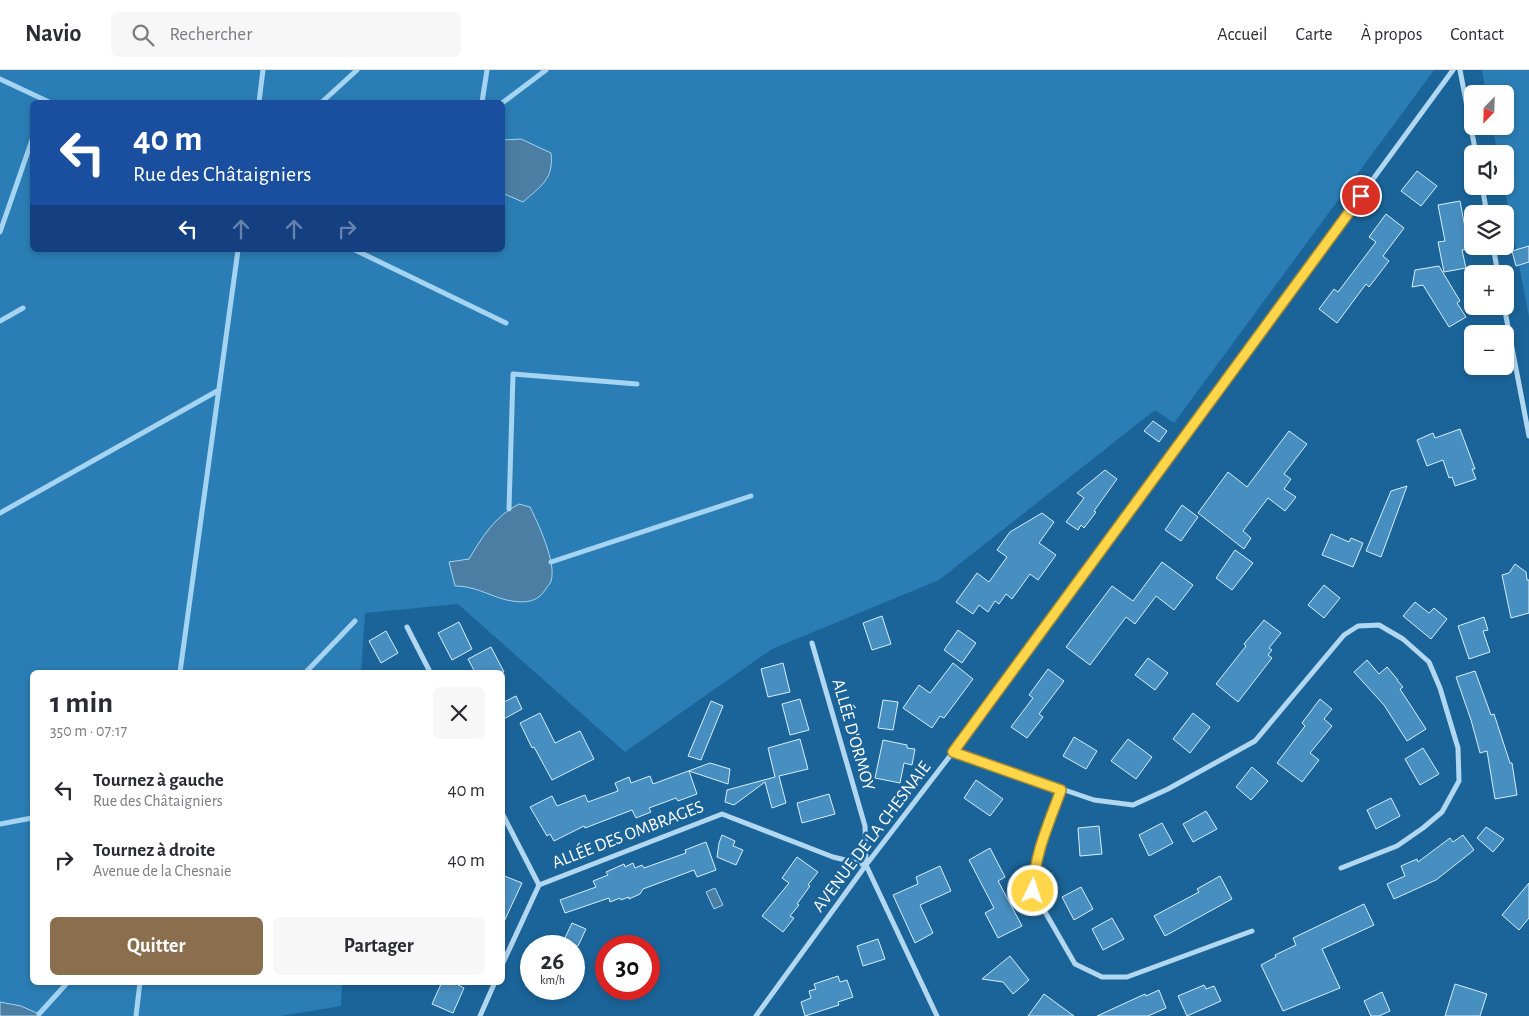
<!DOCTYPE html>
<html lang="fr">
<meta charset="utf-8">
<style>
:root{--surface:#fff;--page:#f7f7f7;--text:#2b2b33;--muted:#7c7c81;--line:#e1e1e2;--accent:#8a6e4e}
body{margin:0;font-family:"Alegreya Sans",sans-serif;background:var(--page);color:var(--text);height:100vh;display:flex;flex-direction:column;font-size:19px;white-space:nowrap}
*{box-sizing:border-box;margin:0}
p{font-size:16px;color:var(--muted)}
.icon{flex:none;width:28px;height:28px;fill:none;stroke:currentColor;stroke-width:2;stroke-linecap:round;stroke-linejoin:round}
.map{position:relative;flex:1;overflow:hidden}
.drawer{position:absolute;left:30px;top:600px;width:475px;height:315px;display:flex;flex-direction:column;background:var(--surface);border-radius:8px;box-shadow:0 2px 8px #0003}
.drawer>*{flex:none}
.guide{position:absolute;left:30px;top:30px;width:475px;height:152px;border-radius:8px;box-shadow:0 2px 8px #0003;background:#1a4fa0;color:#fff;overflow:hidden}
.needle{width:32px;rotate:203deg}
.buttons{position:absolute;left:1464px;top:15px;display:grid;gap:10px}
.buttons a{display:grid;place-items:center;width:50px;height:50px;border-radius:8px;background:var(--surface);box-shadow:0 2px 8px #0003;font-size:25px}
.speed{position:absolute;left:520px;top:865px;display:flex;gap:10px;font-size:25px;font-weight:700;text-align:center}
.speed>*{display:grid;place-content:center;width:65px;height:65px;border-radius:50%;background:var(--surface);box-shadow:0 2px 8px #0003;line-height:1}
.speed small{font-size:12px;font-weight:400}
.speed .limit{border:8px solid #d22;background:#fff;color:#111}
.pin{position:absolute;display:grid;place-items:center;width:42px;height:42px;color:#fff;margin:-21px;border:2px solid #fff;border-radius:50%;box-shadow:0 1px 5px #0007}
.me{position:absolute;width:55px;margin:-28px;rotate:4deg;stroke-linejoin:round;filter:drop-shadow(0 0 4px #0008)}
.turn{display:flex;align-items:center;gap:18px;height:105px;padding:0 20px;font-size:22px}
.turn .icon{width:65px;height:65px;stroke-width:2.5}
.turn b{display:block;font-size:35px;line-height:42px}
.lanes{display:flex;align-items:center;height:48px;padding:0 20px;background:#0003;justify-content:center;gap:25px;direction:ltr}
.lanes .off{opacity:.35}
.round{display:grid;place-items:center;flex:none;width:52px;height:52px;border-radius:8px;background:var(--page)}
.summary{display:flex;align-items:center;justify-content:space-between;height:85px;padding:0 20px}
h1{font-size:30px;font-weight:700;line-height:38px}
.action{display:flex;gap:10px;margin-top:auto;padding:10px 20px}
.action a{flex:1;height:58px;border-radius:8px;background:var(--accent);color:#fff;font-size:20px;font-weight:700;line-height:58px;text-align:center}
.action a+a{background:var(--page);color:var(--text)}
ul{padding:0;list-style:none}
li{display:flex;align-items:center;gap:15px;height:70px;padding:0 20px}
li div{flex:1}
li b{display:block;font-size:19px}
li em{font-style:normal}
header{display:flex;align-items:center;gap:30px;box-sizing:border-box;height:70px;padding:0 25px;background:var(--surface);border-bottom:1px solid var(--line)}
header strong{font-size:24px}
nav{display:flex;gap:28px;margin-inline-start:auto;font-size:18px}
.search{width:350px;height:45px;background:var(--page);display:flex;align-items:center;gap:12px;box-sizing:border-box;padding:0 18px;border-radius:8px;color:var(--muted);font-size:19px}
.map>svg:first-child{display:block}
.green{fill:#2b7eb5;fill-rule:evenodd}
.water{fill:#4c7ea3;stroke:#a4d4f2}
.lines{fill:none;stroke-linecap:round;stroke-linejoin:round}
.stream{stroke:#a4d4f2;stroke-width:5}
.building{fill:#488fc1;stroke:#d8edfb}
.street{stroke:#b1d7f1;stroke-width:5}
.route-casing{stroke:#a68a30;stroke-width:12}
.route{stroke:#ffd54a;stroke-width:9}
.labels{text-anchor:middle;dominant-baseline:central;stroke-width:5;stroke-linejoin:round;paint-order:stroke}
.street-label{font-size:18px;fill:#fff;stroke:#1b6499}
</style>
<header>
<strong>Navio</strong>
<div class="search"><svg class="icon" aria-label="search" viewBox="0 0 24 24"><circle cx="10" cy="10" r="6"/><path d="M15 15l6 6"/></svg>Rechercher</div>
<nav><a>Accueil</a><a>Carte</a><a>À propos</a><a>Contact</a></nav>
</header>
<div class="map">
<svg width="1529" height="946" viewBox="0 0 1529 946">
<rect width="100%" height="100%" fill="#1b6499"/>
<path class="green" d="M 0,0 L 1434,0 L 1174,353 L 1155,340 L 939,510 L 772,579 L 625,682 L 458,534 L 365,543 L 361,602 L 32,602 L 32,912 L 342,913 L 341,936 L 280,946 L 0,946 ZM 32,32 L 502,32 L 502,180 L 32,180 Z
M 1482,0 L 1529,0 L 1529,247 L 1504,116 L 1505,84 L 1498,84 L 1492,56 L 1505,56 L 1505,24 L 1486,24 Z"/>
<path class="water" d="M 521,69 L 551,83 C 554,109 541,116 523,132 L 502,123 L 503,70 Z
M 519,434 L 530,437 C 538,453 557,494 551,511 C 550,514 547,517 545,520 C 536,535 518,533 503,529 C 486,524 474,516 455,516 L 449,492 L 469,489 C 482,467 495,446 519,434 Z
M 715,818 L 723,835 L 714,839 L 706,822 Z
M 0,932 L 21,936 L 39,944 L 38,946 L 0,946 Z"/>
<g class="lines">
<path class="stream" d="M 0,9 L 49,32
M 259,32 L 263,0
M 322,32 L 357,0
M 482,32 L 487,0
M 502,33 L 546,0
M 0,162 L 32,70
M 355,180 L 506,253
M 0,251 L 23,238
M 509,439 L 513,304 L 637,314
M 0,443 L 219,320
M 551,492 L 751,426
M 180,602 L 238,180
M 306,602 L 355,551
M 0,754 L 32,748
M 39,944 L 68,912
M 136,946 L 140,912"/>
</g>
<path class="building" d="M 1417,101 L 1437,116 L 1421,136 L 1401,121 Z
M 1460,131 L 1469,179 L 1462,180 L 1466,198 L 1444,202 L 1438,172 L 1445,171 L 1438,135 Z
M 1386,144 L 1404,158 L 1383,186 L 1389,191 L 1369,217 L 1366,214 L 1337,253 L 1319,239 L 1334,219 L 1338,222 L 1376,172 L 1369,167 Z
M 1529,176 L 1529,192 L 1516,196 L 1512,181 Z
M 1439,196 L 1460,231 L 1457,233 L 1466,247 L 1449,257 L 1423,215 L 1412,217 L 1415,200 Z
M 1153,351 L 1167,361 L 1159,372 L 1144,361 Z
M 1460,359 L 1475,399 L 1472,399 L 1476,409 L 1455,416 L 1452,407 L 1449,408 L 1443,390 L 1427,396 L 1417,370 L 1433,363 L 1435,368 Z
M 1289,361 L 1307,374 L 1284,404 L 1291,409 L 1284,419 L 1296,427 L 1285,441 L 1268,428 L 1243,461 L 1251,468 L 1244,479 L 1198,443 L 1228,402 L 1247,417 Z
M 1105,400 L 1117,409 L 1094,441 L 1096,442 L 1084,458 L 1081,455 L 1078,460 L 1066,452 L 1084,428 L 1077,423 Z
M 1407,416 L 1381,487 L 1366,481 L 1391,421 Z
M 1182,435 L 1198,447 L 1181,471 L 1165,460 Z
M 1042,443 L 1054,452 L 1039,473 L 1056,485 L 1038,510 L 1030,504 L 1012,529 L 1006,524 L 999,534 L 995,531 L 988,542 L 979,535 L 973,544 L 956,532 L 977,503 L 989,512 L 1007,487 L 997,480 L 1010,462 Z
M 1331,464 L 1349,472 L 1351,468 L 1363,473 L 1353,497 L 1322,485 Z
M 1235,480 L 1253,493 L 1232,520 L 1216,508 Z
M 1162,492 L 1193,515 L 1174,540 L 1156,526 L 1135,554 L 1126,547 L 1090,595 L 1066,577 L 1112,516 L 1133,531 Z
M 1515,494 L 1526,502 L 1527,510 L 1529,510 L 1529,543 L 1511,548 L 1502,505 L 1509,503 Z
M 1324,515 L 1340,528 L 1324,548 L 1308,535 Z
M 1415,532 L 1429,543 L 1434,538 L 1447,549 L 1431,569 L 1403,546 Z
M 882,546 L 891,574 L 872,580 L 863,553 Z
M 1484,547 L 1488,560 L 1483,561 L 1490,582 L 1469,589 L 1458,556 Z
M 1264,550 L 1281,563 L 1269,578 L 1272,580 L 1268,585 L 1272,588 L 1238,632 L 1216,614 L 1246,576 L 1244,574 Z
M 459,552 L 472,579 L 452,590 L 438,563 Z
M 958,560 L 976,573 L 962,593 L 944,580 Z
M 386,561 L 398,583 L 381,593 L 369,571 Z
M 491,577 L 504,602 L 475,602 L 468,589 Z
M 1148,588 L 1168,603 L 1155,620 L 1135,605 Z
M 1367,590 L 1379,604 L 1387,597 L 1398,610 L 1397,610 L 1403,617 L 1400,619 L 1426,659 L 1407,671 L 1384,635 L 1354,602 Z
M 783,593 L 790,622 L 768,627 L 761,599 Z
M 953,593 L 973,609 L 944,648 L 940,646 L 932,658 L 903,638 L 919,615 L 930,623 Z
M 1048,599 L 1064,611 L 1039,644 L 1043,647 L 1027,668 L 1011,657 L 1033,628 L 1029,625 Z
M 1475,601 L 1491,645 L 1494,644 L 1510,693 L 1512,693 L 1517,725 L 1495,729 L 1487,681 L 1480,683 L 1471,650 L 1456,607 Z
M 516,626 L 522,639 L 502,650 L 502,633 Z
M 800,629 L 809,660 L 790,665 L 782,634 Z
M 1320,629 L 1332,639 L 1324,649 L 1332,656 L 1310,683 L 1319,690 L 1302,712 L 1277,693 L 1305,656 L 1302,653 Z
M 883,630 L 898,632 L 893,660 L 878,658 Z
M 711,631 L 723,636 L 701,690 L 688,686 Z
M 540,643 L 555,673 L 580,661 L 594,689 L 552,710 L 534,677 L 532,678 L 520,653 Z
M 1193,643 L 1210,657 L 1190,683 L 1173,669 Z
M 1074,667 L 1097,681 L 1086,699 L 1063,686 Z
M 800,669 L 808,699 L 779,706 L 786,733 L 772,738 L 765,712 L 734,735 L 725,732 L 727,720 L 775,707 L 768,678 Z
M 1128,669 L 1152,687 L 1136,709 L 1111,691 Z
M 883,670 L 907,675 L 907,678 L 915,679 L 912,695 L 904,693 L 900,713 L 875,708 Z
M 1423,678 L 1439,704 L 1420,715 L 1405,689 Z
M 710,693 L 730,699 L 728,714 L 689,701 L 697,724 L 678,731 L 676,728 L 649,738 L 651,742 L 636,748 L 632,740 L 585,758 L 584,756 L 554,771 L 550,764 L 547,766 L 530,737 L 552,726 L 557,736 L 585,725 L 588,732 L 618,721 L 615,713 L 629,707 L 631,713 L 650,706 L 653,714 Z
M 1252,697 L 1268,711 L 1251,730 L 1236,717 Z
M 976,710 L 1003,729 L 990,746 L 964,728 Z
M 829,724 L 835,744 L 802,753 L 797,733 Z
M 1391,728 L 1400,746 L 1376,759 L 1367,740 Z
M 1206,741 L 1217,759 L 1193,772 L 1183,754 Z
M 1162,753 L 1173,773 L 1149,786 L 1139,765 Z
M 1099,756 L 1102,784 L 1080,786 L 1078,758 Z
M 1486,757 L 1504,769 L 1493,782 L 1477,768 Z
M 722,765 L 735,771 L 733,776 L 743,780 L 736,795 L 717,787 L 719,773 Z
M 1463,765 L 1474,780 L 1436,810 L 1394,829 L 1387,814 L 1405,806 L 1401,796 L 1417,789 L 1418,792 L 1450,768 L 1453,772 Z
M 706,772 L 716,800 L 697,807 L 694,800 L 643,819 L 640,824 L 629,829 L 629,827 L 621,830 L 620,828 L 610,832 L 609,828 L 565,843 L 560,830 L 596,817 L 593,811 L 608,805 L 606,802 L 624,794 L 625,797 L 633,793 L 635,798 L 642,795 L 644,798 L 686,783 L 685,780 Z
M 990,778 L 1005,807 L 998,811 L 1022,856 L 998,868 L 985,843 L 994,838 L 969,790 Z
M 797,787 L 818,802 L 808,815 L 810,816 L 797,834 L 799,835 L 790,846 L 794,848 L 783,862 L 762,846 L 789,813 L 782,808 Z
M 940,796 L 951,821 L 920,835 L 933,863 L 915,873 L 893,825 L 918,814 L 916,807 Z
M 502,805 L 522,813 L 502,856 Z
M 1220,806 L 1232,829 L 1165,866 L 1154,846 L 1199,822 L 1197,819 Z
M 1529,813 L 1529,848 L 1519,860 L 1502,845 Z
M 1081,817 L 1093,839 L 1074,850 L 1062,827 Z
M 1364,834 L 1374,855 L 1322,879 L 1340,918 L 1283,941 L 1261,895 L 1276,887 L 1275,885 L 1296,875 L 1293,868 Z
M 1112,848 L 1124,869 L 1103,880 L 1092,859 Z
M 572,853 L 586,859 L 578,876 L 561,876 Z
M 878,869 L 885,889 L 863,896 L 857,876 Z
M 1010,886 L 1029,910 L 1013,924 L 1003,912 L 982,909 Z
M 838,906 L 840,912 L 847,910 L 853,927 L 838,932 L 839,935 L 805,946 L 801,932 L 811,928 L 809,921 L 816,919 L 814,914 Z
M 442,912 L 453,912 L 464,918 L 453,943 L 432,934 Z
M 1455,914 L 1487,924 L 1480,946 L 1445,946 Z
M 1204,915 L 1206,919 L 1214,916 L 1221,931 L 1187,946 L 1178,926 Z
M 1159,920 L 1166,938 L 1148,946 L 1097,946 L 1145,924 L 1146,926 Z
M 1382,922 L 1390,941 L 1379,946 L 1371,946 L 1364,931 Z
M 1044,924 L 1074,946 L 1028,946 Z"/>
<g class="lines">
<path class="street" d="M 1460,0 L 1476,84
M 1482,116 L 1487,144
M 1493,176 L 1498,204
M 1504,236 L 1529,366
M 407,557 L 430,602
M 812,573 L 865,756 L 866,795 L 937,946
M 953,682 L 1094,730 L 1133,735 L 1168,719 L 1255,671 L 1344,565 L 1358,556 L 1379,555 L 1403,569 L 1429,592 L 1440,618 L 1458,678 L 1459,711 L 1442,742 L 1423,758 L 1397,776 L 1341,798
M 1061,720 L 1040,775 L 1033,803 L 1033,821 L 1075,894 L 1102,907 L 1127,907 L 1252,861
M 502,743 L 539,815
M 502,895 L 539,815 L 722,744 L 833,787 L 866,795
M 480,946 L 495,912
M 756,946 L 866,795 L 953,682 L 1453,0"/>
</g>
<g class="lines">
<g class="route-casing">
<path id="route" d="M 1033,821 C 1034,785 1049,753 1061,720 L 953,682 L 1361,126"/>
</g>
<use href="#route" class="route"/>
</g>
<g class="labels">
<g class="street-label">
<text transform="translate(853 665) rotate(74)">ALLÉE D'ORMOY</text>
<text transform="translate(628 765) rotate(-21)">ALLÉE DES OMBRAGES</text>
<text transform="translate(872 767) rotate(-53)">AVENUE DE LA CHESNAIE</text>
</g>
</g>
</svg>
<div class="buttons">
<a><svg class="needle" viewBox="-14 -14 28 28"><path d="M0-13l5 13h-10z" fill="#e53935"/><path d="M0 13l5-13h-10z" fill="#7c7c81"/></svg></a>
<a><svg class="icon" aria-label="sound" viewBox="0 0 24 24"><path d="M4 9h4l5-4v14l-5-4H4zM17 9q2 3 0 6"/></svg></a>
<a><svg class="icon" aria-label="layers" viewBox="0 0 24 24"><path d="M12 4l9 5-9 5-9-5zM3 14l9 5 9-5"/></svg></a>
<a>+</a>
<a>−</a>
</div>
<div class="speed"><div>26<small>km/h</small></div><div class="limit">30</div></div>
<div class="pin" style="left:1361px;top:126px;background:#d93025"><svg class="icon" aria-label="arrive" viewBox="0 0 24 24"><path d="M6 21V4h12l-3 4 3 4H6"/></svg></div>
<svg class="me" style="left:1033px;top:821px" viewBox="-20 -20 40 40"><circle r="17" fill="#ffd54a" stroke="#fff" stroke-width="3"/><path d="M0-11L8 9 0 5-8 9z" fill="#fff"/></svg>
<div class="guide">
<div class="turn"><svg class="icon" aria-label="left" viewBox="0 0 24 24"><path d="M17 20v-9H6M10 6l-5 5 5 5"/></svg><div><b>40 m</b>Rue des Châtaigniers</div></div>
<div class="lanes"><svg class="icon" aria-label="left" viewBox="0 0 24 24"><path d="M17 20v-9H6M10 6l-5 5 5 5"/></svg><svg class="icon off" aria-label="ahead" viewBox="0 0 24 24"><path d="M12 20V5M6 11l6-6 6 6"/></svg><svg class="icon off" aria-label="ahead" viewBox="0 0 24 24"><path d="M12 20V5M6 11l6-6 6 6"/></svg><svg class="icon off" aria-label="right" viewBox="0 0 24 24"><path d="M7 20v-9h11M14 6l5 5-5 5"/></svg></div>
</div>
<section class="drawer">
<div class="summary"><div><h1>1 min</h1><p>350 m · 07:17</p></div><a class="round"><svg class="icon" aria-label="close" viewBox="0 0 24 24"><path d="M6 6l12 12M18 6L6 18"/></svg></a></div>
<ul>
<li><svg class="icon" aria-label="left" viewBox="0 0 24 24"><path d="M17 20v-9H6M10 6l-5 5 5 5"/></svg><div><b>Tournez à gauche</b><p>Rue des Châtaigniers</p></div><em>40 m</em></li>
<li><svg class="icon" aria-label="right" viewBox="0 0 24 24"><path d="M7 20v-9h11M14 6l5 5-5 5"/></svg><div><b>Tournez à droite</b><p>Avenue de la Chesnaie</p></div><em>40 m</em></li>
</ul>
<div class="action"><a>Quitter</a><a>Partager</a></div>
</section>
</div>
